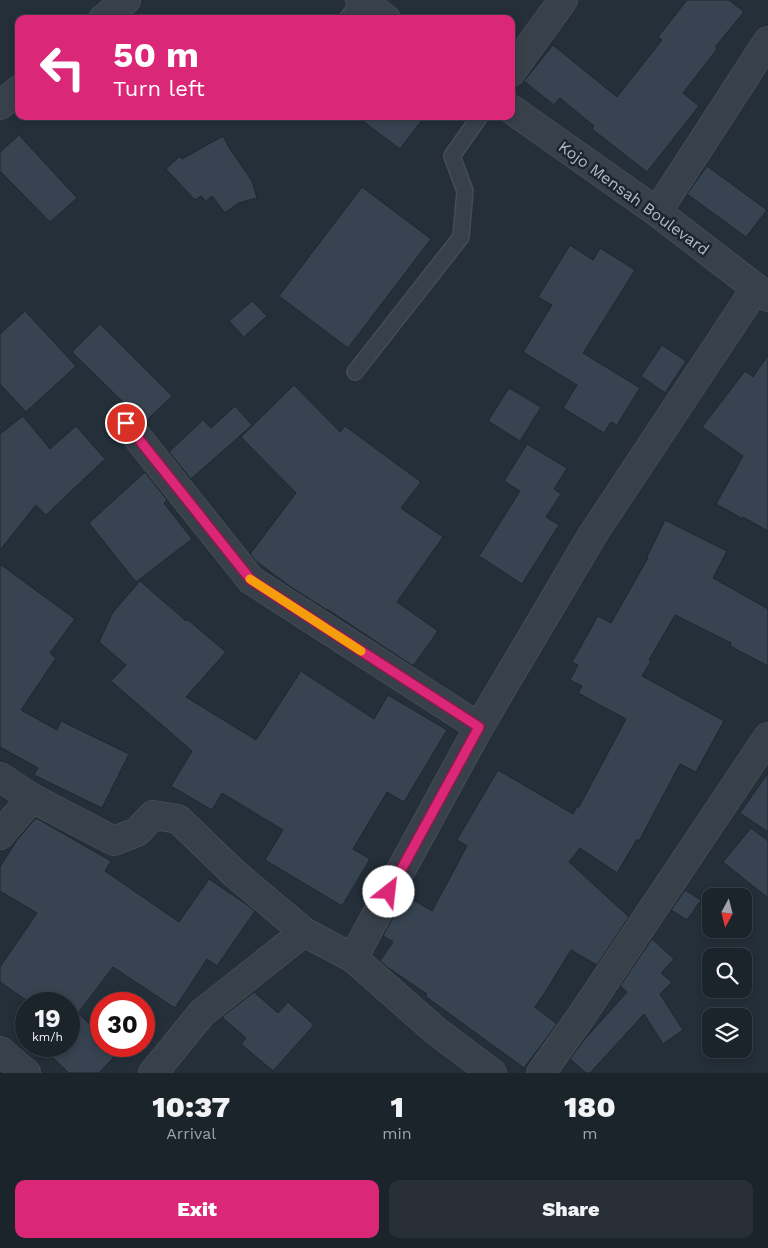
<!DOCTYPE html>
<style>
:root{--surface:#1b232b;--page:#282f37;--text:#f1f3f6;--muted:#a0a4a9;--line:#394047;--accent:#db2777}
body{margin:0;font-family:"Work Sans",sans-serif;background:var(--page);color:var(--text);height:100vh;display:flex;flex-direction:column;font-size:19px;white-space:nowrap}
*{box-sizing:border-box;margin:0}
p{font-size:16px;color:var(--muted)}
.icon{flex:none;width:28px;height:28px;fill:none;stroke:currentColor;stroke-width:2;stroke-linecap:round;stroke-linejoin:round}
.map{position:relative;height:1073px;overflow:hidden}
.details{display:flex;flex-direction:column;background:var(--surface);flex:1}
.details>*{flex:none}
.guide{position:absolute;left:15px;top:15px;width:500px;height:105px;border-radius:10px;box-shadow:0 2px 8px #0003,0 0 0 1px var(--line);background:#db2777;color:#fff;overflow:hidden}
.needle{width:32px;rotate:187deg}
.controls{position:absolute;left:702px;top:888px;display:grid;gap:10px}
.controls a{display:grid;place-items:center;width:50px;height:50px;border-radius:10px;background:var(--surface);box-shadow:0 2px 8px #0003,0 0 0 1px var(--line);font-size:25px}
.speed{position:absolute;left:15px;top:992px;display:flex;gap:10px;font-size:25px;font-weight:700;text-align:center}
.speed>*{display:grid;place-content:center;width:65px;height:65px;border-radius:50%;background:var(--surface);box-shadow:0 2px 8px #0003,0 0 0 1px var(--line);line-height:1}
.speed small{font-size:12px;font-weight:400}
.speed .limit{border:8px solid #d22;background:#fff;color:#111}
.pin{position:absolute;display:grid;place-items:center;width:42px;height:42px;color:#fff;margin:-21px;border:2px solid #fff;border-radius:50%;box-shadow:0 1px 5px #0007}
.me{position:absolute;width:55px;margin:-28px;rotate:29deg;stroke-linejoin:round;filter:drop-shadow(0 0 4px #0008)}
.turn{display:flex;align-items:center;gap:18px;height:105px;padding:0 15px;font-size:22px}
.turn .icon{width:65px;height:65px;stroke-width:2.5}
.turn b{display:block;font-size:35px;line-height:42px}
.eta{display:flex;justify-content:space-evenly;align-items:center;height:85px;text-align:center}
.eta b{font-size:30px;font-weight:800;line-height:35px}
.action{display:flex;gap:10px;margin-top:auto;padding:10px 15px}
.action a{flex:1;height:58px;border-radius:10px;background:var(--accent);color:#fff;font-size:20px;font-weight:800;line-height:58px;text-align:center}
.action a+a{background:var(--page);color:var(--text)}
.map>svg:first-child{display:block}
.building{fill:#374350;stroke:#1f2731}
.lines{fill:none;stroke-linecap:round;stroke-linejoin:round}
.lane-casing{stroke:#444c56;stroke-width:18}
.street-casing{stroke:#444c56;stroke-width:30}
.lane{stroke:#38404a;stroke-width:15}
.street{stroke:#38404a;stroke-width:28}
.route-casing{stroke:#8e194d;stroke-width:12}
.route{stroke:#db2777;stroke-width:9}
.slow{stroke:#f59e0b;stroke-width:9}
.labels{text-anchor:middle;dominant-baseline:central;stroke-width:5;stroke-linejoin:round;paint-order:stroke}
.street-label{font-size:16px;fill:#b3bbc6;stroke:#1d252f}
</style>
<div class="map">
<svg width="768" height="1073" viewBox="0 0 768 1073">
<rect width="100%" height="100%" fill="#242f39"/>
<path class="building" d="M 687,0 L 729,0 L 744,12 L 715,47 L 717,49 L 683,93 L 699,106 L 647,172 L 592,129 L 594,126 L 560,98 L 554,105 L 524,81 L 553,45 L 617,97 L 662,40 L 658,37 Z
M 356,116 L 425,116 L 400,149 Z
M 19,135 L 77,198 L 50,222 L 0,171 L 0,152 Z
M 223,136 L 230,149 L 252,181 L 257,198 L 238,203 L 225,213 L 212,196 L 206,201 L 201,196 L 195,200 L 166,169 L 180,156 L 182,159 Z
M 707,166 L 767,210 L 746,237 L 687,194 Z
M 362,187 L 431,239 L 348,348 L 279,296 Z
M 570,245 L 593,260 L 600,248 L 635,270 L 583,353 L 640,388 L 617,425 L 611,422 L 604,433 L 563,408 L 577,385 L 523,352 L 552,305 L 538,297 Z
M 252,301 L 267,316 L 244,337 L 229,321 Z
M 25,311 L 76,366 L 26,412 L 0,384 L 0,334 Z
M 100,324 L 172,396 L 145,422 L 138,413 L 132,409 L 129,408 L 72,352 Z
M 662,345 L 686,361 L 665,393 L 641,376 Z
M 768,355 L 768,531 L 743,517 L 743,519 L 716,504 L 743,456 L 702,427 L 745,371 L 753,377 Z
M 294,385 L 340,432 L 345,426 L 421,482 L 401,508 L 443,537 L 397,602 L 438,631 L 413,666 L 327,609 L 327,610 L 291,587 L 257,562 L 250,554 L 296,493 L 241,437 Z
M 509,388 L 541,407 L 520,441 L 488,421 Z
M 235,406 L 252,425 L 191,479 L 169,452 L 203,420 L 211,428 Z
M 23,416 L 50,449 L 76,426 L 105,459 L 46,515 L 36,505 L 0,550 L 0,434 Z
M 527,444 L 567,468 L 554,489 L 561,494 L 546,517 L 559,525 L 522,584 L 479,556 L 520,491 L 504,481 Z
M 145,472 L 167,500 L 164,503 L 192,539 L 136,582 L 89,523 Z
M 665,520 L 727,551 L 713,578 L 768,609 L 768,666 L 730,646 L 731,643 L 675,615 L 649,660 L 651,661 L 642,676 L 724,721 L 696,772 L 680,764 L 639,841 L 637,839 L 617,873 L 580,848 L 569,862 L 629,917 L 597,965 L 571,950 L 544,994 L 535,1007 L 557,1024 L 524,1068 L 425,996 L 427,994 L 387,967 L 380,961 L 393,942 L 383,936 L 405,895 L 432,911 L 467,846 L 457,840 L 498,770 L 573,814 L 577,807 L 579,807 L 626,719 L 578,693 L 582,686 L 570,680 L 578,665 L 572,662 L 598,616 L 611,623 L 648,558 L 647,557 Z
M 0,564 L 75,619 L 50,653 L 56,658 L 21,710 L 57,730 L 61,721 L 129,754 L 102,808 L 34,775 L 38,768 L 0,747 Z
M 140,581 L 186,621 L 187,619 L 226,652 L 186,697 L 256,740 L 301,671 L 374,719 L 388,695 L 447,730 L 404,802 L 387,792 L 353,849 L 370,859 L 342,906 L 265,860 L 283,830 L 222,793 L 212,810 L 171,786 L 192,751 L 111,681 L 126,665 L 99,642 L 113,612 Z
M 768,773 L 768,832 L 740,813 Z
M 36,818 L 111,861 L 105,871 L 179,922 L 209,879 L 246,904 L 255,911 L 217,966 L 207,959 L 175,1008 L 113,967 L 78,1013 L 101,1035 L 101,1046 L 124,1046 L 99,1073 L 69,1073 L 53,1058 L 64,1046 L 69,1046 L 69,1004 L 32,1004 L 0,982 L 0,967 L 37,913 L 0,891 L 0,867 L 17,840 Z
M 751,828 L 768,841 L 768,898 L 723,862 Z
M 685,890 L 701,900 L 687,920 L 671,910 Z
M 652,939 L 674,959 L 661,973 L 672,982 L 660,994 L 683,1030 L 663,1044 L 644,1014 L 590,1073 L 586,1073 L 570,1059 L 584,1040 L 627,992 L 620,986 Z
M 254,992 L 278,1013 L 288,1002 L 314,1025 L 273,1071 L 241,1044 L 246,1038 L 222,1017 Z"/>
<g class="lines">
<g class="lane-casing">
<path id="lane" d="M 347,19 L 361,0
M 355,372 L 461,237 L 465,191 L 452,156 L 480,116"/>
</g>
<g class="street-casing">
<path id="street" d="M 360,0 L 386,19
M 103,19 L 126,0
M 511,72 L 563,0
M 0,105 L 19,90
M 511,109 L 657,212 L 756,288
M 657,212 L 768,41
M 126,423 L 251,580 L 479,727
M 0,777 L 32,798
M 0,835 L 32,798 L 114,841 L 137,832 L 153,815 L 178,819 L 235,874 L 304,932 L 353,958
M 0,1051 L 26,1073
M 153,1073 L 202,1013 L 304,932
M 492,1073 L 436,1031 L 353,958 L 479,727 L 593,534 L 756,288 L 768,297
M 541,1073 L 580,1018 L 768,737"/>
</g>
<use href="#lane" class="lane"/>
<use href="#street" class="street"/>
</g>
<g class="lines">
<g class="route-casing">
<path id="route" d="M 126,423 L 251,580 L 479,727 L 389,892"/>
</g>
<use href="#route" class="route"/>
<path class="slow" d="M 250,579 L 361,651"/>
</g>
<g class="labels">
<g class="street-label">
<text transform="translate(634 198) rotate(36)">Kojo Mensah Boulevard</text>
</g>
</g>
</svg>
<div class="controls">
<a><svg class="needle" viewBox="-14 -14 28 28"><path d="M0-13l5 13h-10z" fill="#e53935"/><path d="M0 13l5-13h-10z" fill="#a0a4a9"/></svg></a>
<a><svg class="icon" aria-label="search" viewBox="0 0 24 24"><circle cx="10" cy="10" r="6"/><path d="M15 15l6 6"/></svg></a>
<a><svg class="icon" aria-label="layers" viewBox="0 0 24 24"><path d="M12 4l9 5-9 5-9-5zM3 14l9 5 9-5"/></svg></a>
</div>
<div class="speed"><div>19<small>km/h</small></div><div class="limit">30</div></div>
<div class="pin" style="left:126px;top:423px;background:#d93025"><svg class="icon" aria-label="arrive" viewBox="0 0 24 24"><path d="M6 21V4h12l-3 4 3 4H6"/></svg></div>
<svg class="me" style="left:389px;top:892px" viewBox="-20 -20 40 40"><circle r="19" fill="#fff"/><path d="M0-13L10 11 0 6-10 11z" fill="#db2777"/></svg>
<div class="guide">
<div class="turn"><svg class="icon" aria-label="left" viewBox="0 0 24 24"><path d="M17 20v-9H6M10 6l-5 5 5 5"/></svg><div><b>50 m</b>Turn left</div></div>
</div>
</div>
<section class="details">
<div class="eta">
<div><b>10:37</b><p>Arrival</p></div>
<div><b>1</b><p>min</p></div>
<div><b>180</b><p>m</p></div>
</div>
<div class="action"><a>Exit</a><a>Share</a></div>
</section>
